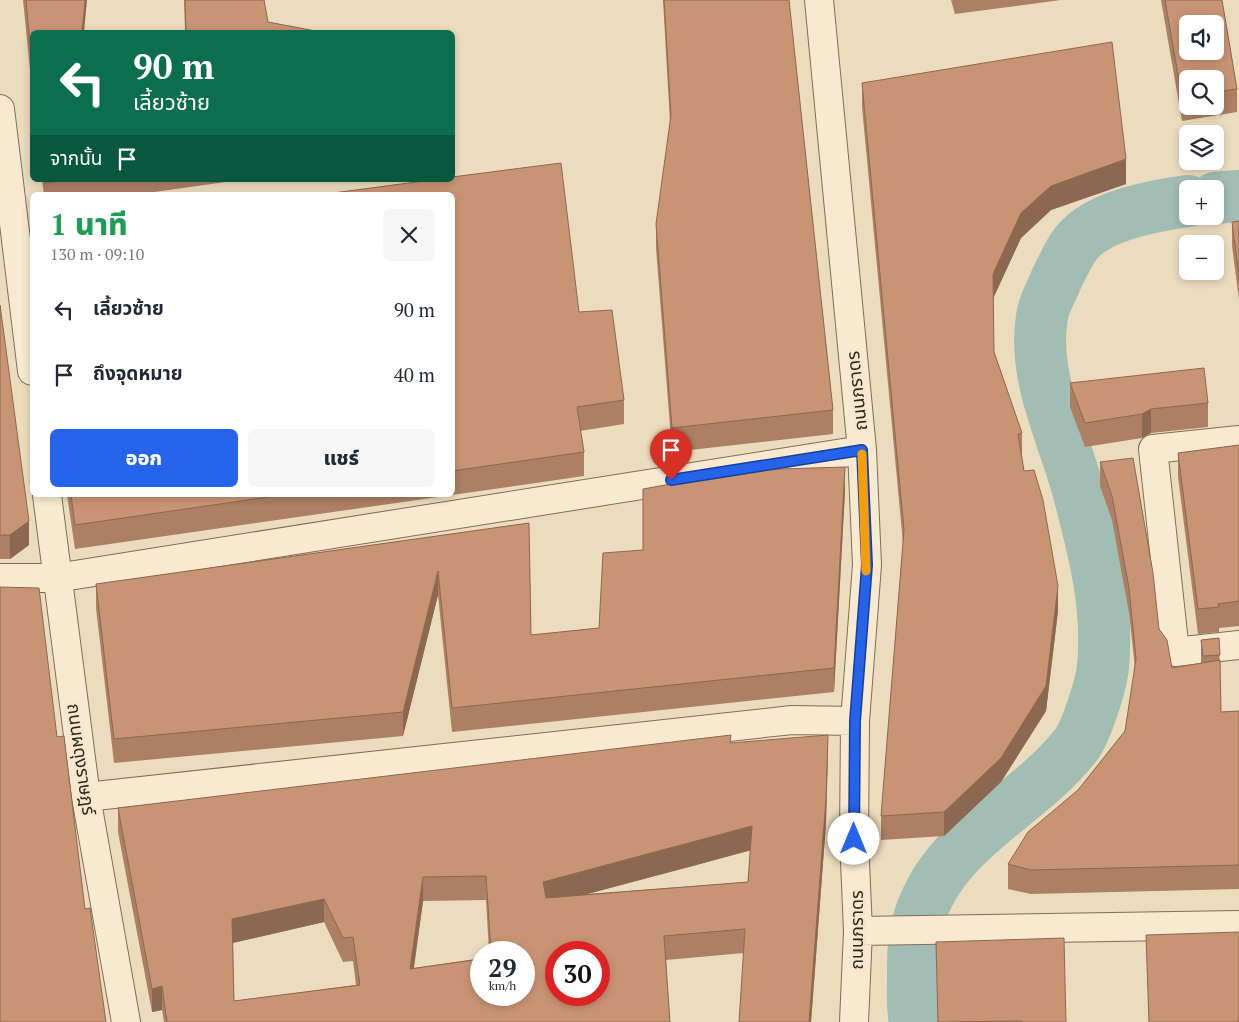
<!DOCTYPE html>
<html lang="th">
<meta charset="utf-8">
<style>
:root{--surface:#fff;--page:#f6f6f7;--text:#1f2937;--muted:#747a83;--accent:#2563eb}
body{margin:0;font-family:"PT Serif","Noto Sans Thai",serif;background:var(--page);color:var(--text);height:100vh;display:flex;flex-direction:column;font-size:19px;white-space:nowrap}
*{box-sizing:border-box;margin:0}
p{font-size:16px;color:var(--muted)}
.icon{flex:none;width:28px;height:28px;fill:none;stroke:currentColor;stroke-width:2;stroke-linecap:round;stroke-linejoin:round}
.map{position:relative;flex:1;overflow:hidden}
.details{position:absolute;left:30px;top:192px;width:425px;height:305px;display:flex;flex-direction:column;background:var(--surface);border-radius:8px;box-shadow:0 2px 8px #0003}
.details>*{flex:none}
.guide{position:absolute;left:30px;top:30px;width:425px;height:152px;border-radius:8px;box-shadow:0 2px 8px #0003;background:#0b6e4f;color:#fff;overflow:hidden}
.buttons{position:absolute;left:1179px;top:15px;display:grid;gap:10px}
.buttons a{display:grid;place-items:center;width:45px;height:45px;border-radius:8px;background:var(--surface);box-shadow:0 2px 8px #0003;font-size:25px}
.speed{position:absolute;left:470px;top:941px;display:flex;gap:10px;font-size:25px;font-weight:700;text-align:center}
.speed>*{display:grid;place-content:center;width:65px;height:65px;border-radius:50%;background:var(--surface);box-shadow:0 2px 8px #0003;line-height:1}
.speed small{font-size:12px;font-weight:400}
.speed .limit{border:8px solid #d22;background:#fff;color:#111}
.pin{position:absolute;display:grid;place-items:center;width:42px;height:42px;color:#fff;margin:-51px -21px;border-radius:50% 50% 50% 0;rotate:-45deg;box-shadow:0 0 5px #0007}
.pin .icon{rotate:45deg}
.me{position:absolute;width:55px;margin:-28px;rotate:0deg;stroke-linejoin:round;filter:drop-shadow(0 0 4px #0008)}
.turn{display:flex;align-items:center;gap:18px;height:105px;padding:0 20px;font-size:22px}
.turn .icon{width:65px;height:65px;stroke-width:2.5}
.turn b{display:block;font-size:35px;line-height:42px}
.then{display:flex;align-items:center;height:48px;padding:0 20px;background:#0003;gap:10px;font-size:19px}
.round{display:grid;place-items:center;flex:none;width:52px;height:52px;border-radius:8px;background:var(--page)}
.summary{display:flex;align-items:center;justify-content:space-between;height:85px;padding:0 20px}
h1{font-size:30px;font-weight:800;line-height:38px;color:#1e9e55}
.cta{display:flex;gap:10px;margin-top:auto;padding:10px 20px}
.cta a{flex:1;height:58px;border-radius:8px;background:var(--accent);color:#fff;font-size:20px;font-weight:800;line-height:58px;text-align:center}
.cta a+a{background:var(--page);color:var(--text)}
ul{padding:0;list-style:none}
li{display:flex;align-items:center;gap:15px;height:65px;padding:0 20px}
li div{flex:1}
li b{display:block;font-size:19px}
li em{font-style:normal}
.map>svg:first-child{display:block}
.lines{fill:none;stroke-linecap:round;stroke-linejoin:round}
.river{stroke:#a1bdb4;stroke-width:52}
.minor-casing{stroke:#836d57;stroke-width:30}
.minor{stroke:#f7ead0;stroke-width:28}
.wall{fill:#ad7f64;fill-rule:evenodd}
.shaded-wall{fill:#8d6851}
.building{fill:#c99474;stroke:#8d6851;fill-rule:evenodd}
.route-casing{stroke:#184099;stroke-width:12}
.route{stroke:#2563eb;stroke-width:9}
.slow{stroke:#f59e0b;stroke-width:9}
.labels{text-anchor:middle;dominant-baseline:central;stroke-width:5;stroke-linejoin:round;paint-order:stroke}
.street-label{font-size:18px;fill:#33261b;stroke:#f4e7cd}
</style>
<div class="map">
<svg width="1239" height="1022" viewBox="0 0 1239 1022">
<rect width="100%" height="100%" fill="#ecdcbe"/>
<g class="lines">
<path class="river" d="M 1215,198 L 1239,196
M 915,1022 C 912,1008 913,992 913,978 C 913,958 913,937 919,919 C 943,838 1028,807 1076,745 C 1086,732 1102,683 1103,666 C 1109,606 1093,547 1078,490 C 1063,435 1032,376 1042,317 C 1043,305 1052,291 1056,280 C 1061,270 1066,259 1072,249 C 1092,216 1152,206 1188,201"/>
<g class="minor-casing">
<path id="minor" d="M 819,0 L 862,450 L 867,565 L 855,721 L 854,839 L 858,931 L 854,1022
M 0,109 L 32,371
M 1239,440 L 1153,449 L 1175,652 L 1239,645
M 47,495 L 86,797 L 126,1022
M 0,578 L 56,578 L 862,450
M 86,797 L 792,720 L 855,721
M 858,931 L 1239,925"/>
</g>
<use href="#minor" class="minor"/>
</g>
<path class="wall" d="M 23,0 L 87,0 L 32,32 L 32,90 Z
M 184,0 L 264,0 L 268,22 L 321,32 L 185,32 Z
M 663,0 L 789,0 L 833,410 L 833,434 L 672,452 L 656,248 L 656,224 L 670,122 Z
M 951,0 L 1061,0 L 955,14 Z
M 1161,0 L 1222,0 L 1237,89 L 1237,112 L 1182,121 ZM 1188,79 L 1215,79 L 1215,106 L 1188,106 Z
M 862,83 L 1126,184 L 1051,210 L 1021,238 L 993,298 L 994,352 L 1022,433 L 1022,457 L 1024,471 L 1058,611 L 1046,711 L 1001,782 L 944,836 L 881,840 L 881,816 L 903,543 L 862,107 Z
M 42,180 L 240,180 L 133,195 L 44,195 Z
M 452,195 L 579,312 L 624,400 L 624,424 L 580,431 L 584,452 L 584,476 L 452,495 Z
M 1239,221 L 1239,300 L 1232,246 L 1232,222 Z
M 0,305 L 29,545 L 10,559 L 0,559 Z
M 1070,383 L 1208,403 L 1208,427 L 1151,433 L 1142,438 L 1085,447 L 1070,407 Z
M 1239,445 L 1239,626 L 1219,628 L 1219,632 L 1198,634 L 1178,477 L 1178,453 Z
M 1100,462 L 1159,629 L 1172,668 L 1201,663 L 1201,640 L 1219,638 L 1221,712 L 1239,711 L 1239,889 L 1031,894 L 1008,889 L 1008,864 L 1078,790 L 1125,731 L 1135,668 L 1129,613 L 1112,520 L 1100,486 Z
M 845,491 L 834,692 L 452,732 L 438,595 L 403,736 L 114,763 L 96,608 L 96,584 L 529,523 L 531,635 L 599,628 L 643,550 Z
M 67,495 L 452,495 L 75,549 Z
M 731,743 L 828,759 L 826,823 L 811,1022 L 739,1022 L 744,953 L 666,960 L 670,1022 L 164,1022 L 162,1010 L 152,1012 L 118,832 L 118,808 ZM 750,850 L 748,882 L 586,894 L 693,866 ZM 486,900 L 489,952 L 524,952 L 414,968 L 423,901 ZM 324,922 L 343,962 L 353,961 L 356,985 L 234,1001 L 233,943 Z
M 1146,935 L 1239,1022 L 1149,1022 Z
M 936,942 L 1066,1022 L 938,1022 Z"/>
<path class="shaded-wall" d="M 85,0 L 87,0 L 84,32 L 82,32 Z
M 1126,159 L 1126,184 L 1051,210 L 1021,238 L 993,299 L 993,274 L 1021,213 L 1051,186 Z
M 1151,409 L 1151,433 L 1142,438 L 1142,414 Z
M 845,467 L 845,491 L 834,692 L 834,668 Z
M 29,521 L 29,545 L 10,559 L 10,535 Z
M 438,571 L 438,595 L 403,736 L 403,712 Z
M 1058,586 L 1058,611 L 1046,711 L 1001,782 L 944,836 L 944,812 Z
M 828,735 L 826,823 L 811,1022 L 809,1022 Z
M 752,826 L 752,850 L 543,906 L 543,882 Z
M 423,877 L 423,901 L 410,993 L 410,969 Z
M 324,899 L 324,922 L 232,943 L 232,919 Z
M 162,986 L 162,1010 L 152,1012 L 152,989 Z"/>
<path class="building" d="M 26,0 L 85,0 L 82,32 L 32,32 L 32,65 Z
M 185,0 L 264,0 L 268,22 L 321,32 L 186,32 Z
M 664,0 L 789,0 L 833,410 L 672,428 L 656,224 L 671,115 Z
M 1165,0 L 1222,0 L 1237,89 L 1215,92 L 1215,79 L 1188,79 L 1188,97 L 1182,98 ZM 1188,24 L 1215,24 L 1215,51 L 1188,51 Z
M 1112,42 L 1126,159 L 1051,186 L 1021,213 L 993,274 L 994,352 L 1022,433 L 1018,434 L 1024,471 L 1034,470 L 1043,500 L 1058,586 L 1046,686 L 1001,758 L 944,812 L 881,816 L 904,530 L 862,83 Z
M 561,163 L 579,312 L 612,310 L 624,400 L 577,407 L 584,452 L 452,471 L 452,195 L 318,195 L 431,180 L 452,180 L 452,177 Z
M 44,180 L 66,180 L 45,183 Z
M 1239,221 L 1239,275 L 1232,222 Z
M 0,305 L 29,521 L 10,535 L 0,535 Z
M 1204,368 L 1208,403 L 1151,409 L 1142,414 L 1085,423 L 1070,383 Z
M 1239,445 L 1239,601 L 1218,604 L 1219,607 L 1198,609 L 1178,453 Z
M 1133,458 L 1153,573 L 1159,629 L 1167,640 L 1172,668 L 1220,660 L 1221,712 L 1239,711 L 1239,865 L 1031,870 L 1008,864 L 1028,832 L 1078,790 L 1125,731 L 1136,659 L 1129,588 L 1112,496 L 1100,462 Z
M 845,467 L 834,668 L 452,708 L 438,571 L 403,712 L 114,739 L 96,584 L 529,523 L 531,635 L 599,628 L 603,553 L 643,550 L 643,489 L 748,470 Z
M 71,495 L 282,495 L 75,525 Z
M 0,587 L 39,588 L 57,737 L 64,736 L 85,909 L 90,908 L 106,1022 L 0,1022 Z
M 1219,638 L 1220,655 L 1203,656 L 1201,640 Z
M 731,735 L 730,743 L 828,735 L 826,799 L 809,1022 L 739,1022 L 745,929 L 664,936 L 670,1022 L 167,1022 L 162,986 L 152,989 L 118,808 ZM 752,826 L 748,882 L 546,898 L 543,882 ZM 486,876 L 491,952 L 524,952 L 524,995 L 481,995 L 481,959 L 410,969 L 423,877 ZM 324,899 L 343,938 L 353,937 L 360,985 L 234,1001 L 232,919 ZM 556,952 L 599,952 L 599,995 L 556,995 Z
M 1239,932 L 1239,1022 L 1149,1022 L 1146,935 Z
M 1064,938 L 1066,1022 L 1022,1022 L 1022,1021 L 938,1022 L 936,942 Z"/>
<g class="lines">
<g class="route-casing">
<path id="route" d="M 671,480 L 862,450 L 867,565 L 855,721 L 854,839"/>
</g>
<use href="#route" class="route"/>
<path class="slow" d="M 862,454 L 866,571"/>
</g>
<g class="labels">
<g class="street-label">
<text transform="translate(856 391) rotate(-96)">ถนนภราดร</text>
<text transform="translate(82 759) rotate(82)">ถนนผดุงราษฎร์</text>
<text transform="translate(856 930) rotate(-90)">ถนนภราดร</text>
</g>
</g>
</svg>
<div class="buttons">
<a><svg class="icon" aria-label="sound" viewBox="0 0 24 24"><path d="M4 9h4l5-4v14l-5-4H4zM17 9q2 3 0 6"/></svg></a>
<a><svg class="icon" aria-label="search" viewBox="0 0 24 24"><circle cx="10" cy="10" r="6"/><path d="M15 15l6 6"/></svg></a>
<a><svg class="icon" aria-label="layers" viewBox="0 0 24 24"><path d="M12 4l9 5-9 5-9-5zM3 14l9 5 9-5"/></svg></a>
<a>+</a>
<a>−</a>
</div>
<div class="speed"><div>29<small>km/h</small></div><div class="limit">30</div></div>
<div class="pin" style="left:671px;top:480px;background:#d93025"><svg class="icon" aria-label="arrive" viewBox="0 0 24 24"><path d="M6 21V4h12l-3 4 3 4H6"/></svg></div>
<svg class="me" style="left:854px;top:839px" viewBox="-20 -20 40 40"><circle r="19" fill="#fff"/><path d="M0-13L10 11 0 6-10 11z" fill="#2563eb"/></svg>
<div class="guide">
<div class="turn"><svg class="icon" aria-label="left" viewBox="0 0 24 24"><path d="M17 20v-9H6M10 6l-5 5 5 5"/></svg><div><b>90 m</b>เลี้ยวซ้าย</div></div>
<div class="then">จากนั้น<svg class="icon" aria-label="arrive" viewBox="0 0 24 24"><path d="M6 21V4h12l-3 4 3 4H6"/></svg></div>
</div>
<section class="details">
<div class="summary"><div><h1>1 นาที</h1><p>130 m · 09:10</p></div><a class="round"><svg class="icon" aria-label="close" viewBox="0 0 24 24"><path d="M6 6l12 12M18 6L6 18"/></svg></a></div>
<ul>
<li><svg class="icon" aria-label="left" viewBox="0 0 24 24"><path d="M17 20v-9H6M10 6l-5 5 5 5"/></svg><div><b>เลี้ยวซ้าย</b></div><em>90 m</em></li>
<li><svg class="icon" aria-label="arrive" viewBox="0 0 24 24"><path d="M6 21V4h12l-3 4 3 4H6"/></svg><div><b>ถึงจุดหมาย</b></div><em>40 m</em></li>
</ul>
<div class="cta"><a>ออก</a><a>แชร์</a></div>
</section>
</div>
